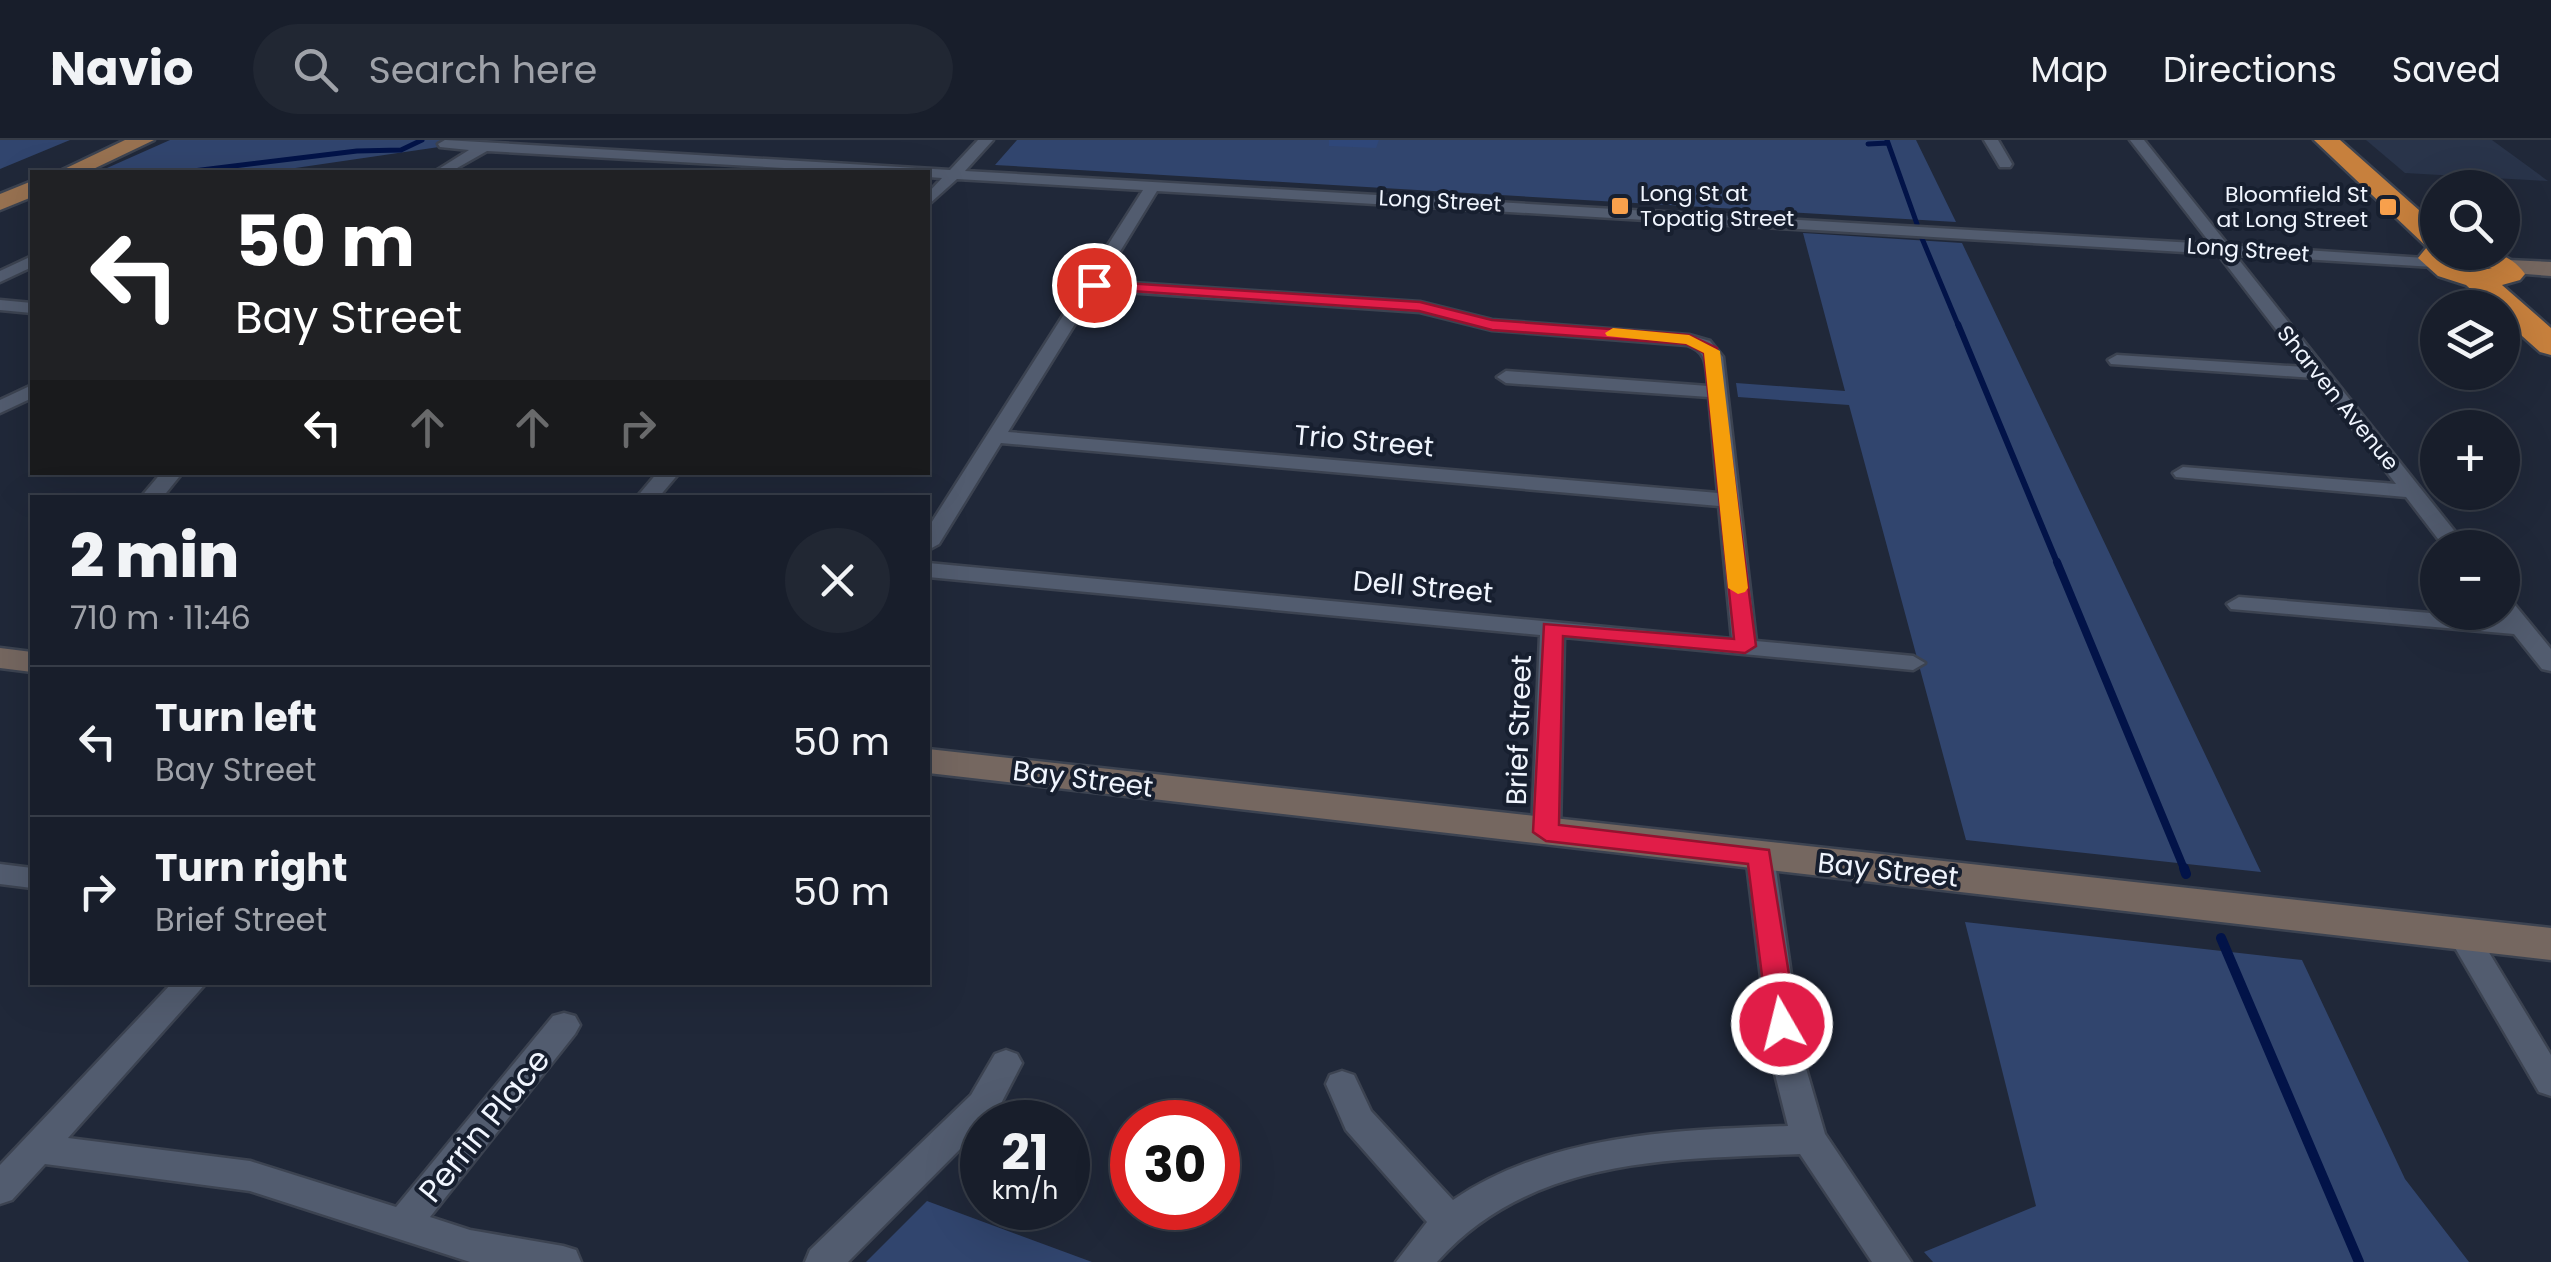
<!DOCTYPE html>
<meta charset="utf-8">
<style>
:root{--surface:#181e2b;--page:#212733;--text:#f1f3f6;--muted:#9fa2a9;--line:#363c47}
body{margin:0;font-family:Poppins,sans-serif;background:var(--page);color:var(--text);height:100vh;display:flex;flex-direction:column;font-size:38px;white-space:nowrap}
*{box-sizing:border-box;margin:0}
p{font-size:32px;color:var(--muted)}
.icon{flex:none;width:55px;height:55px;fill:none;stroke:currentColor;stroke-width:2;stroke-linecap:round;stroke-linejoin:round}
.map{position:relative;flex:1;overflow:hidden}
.panel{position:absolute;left:30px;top:355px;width:900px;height:490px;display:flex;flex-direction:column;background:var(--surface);border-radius:0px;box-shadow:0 10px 40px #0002,0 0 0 2px var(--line)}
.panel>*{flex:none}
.banner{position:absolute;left:30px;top:30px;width:900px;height:305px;border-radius:0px;box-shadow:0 10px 40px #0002,0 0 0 2px var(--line);background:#202124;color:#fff;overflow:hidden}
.buttons{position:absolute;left:2420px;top:30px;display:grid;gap:20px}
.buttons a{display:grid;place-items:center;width:100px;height:100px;border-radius:50%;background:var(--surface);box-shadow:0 10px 40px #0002,0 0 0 2px var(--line);font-size:50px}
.speed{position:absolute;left:960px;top:960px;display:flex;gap:20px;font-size:50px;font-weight:700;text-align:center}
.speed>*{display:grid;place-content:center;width:130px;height:130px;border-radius:50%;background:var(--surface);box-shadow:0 10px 40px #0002,0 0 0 2px var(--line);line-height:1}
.speed small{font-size:25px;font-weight:400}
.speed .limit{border:15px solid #d22;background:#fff;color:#111}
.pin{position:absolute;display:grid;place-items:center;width:85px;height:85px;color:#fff;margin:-42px;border:5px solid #fff;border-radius:50%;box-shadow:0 2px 10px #0007}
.me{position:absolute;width:110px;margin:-55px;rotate:352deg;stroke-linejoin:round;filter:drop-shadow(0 0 8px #0008)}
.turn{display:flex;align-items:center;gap:35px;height:210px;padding:0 40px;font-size:45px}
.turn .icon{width:130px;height:130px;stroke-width:2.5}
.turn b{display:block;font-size:70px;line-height:85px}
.lanes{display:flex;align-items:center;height:95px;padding:0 40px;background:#0003;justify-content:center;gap:50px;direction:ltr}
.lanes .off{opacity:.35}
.round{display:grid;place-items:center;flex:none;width:105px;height:105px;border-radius:52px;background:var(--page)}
.headline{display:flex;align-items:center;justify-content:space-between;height:170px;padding:0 40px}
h1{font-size:60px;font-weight:800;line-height:75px}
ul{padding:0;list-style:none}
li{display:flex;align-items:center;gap:30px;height:150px;padding:0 40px;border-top:2px solid var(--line)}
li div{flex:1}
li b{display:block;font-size:38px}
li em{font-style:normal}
header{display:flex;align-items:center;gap:60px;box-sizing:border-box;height:140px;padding:0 50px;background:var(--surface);border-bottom:2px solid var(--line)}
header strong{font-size:48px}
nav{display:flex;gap:55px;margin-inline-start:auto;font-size:35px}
.search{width:700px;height:90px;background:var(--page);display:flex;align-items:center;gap:25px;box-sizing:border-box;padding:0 35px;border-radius:55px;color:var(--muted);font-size:38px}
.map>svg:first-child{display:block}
.built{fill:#29344a}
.green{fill:#31456e}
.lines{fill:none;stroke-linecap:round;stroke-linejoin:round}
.stream-far3{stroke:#021348;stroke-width:5}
.stream-far2{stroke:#021348;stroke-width:6}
.stream-far1{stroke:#021348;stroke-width:8}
.stream{stroke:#021348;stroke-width:10}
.street-casing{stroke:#3c4351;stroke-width:5}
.secondary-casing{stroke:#3c4351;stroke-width:5}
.primary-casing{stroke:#3c4351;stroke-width:5}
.highway-casing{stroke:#3c4351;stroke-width:5}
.street{fill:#525c6f;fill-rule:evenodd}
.secondary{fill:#756760;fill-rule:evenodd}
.primary{fill:#987251;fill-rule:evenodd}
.highway{fill:#c7803d;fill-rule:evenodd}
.wall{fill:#2f4779}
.route{fill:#e11d48;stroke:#92132f;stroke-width:2.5}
.slow{fill:#f59e0b}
.poi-dot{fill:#f8a04c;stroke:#171f2f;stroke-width:4}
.labels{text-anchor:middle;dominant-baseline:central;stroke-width:8;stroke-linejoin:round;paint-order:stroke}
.far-poi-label{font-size:22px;fill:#f0f5fe;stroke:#171f2f;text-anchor:start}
.far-street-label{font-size:22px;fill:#f0f5fe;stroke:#171f2f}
.street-label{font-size:28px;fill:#f0f5fe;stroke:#171f2f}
.near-street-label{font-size:32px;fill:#f0f5fe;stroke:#171f2f}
</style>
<header>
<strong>Navio</strong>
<div class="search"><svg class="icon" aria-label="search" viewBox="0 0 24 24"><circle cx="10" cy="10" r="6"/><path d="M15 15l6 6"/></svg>Search here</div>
<nav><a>Map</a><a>Directions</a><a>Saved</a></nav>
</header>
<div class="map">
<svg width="2551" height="1122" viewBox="0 0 2551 1122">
<rect width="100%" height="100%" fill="#202839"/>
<path class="built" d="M 2366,0 L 2492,0 L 2548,41 L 2405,33 Z"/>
<path class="green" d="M 0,0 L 70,0 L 0,29 Z
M 170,0 L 453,0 L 439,7 L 268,32 L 98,32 Z
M 1017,0 L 1916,0 L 1956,82 L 995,25 Z
M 1803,93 L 1962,103 L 2261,732 L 1966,700 L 1849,265 L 1738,257 L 1736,243 L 1845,251 Z
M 1965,782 L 2302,820 L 2405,1039 L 2469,1122 L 1933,1122 L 1924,1112 L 2036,1066 Z
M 927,1061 L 1092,1122 L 866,1122 Z"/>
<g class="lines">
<path class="stream-far3" d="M 1887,0 L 1917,84
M 1868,4 L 1888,3
M 185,32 L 357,11 L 401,10 L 422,0
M 1921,96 L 1959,187"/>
<path class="stream-far2" d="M 1958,184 L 2058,425"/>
<path class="stream-far1" d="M 2057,422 L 2185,731"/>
<path class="stream" d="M 2184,728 L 2186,734
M 2221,798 L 2359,1122"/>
<g class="street-casing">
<path id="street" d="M 445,0 L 950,30 L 978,0 L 993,0 L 965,31 L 2211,104 L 2130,0 L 2144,0 L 2228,105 L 2440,119 L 2440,125 L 2434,127 L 2235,115 L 2468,408 L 2445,408 L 2406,357 L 2176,337 L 2173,333 L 2183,327 L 2396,344 L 2314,238 L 2111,224 L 2108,220 L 2117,215 L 2305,227 L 2218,114 L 1157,51 L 1102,141 L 1420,162 L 1492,180 L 1689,195 L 1710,201 L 1723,217 L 1756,501 L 1913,516 L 1925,523 L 1913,530 L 1564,497 L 1560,692 L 1556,699 L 1536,699 L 1532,692 L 1540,495 L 928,437 L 928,423 L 1732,499 L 1719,366 L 1001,303 L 939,404 L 928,410 L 928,388 L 1143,50 L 957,39 L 928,65 L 928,53 L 942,38 L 928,37 L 928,32 L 854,32 L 487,11 L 450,32 L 434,32 L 469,10 L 440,7 L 438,4 ZM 1096,150 L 1420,172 L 1492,190 L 1687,205 C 1708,212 1706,226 1708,246 L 1506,231 L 1497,237 L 1506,243 L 1709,257 L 1718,353 L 1008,292 Z
M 1984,0 L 1998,0 L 2012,24 L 2010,27 L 2000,27 Z
M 32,116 L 32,127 L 0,142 L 0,131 Z
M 0,160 L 32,163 L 32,173 L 0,170 Z
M 32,245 L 32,258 L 0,273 L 0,260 Z
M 162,332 L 183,332 L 162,358 L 140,358 Z
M 658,332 L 680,332 L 658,358 L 636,358 Z
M 2239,457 L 2502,479 L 2497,472 L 2502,472 L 2502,457 L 2510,459 L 2551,509 L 2551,531 L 2542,529 L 2514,494 L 2231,469 L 2227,464 Z
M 1760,706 L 1770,709 L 1774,716 L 1803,918 L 1825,994 L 1911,1122 L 1872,1122 L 1800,1014 C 1670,1019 1530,1017 1437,1122 L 1396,1122 L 1427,1082 L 1346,990 L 1326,944 L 1330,935 L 1342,931 L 1354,935 L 1371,971 L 1453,1060 C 1551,994 1674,990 1788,986 L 1771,918 L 1746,716 L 1750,709 Z
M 0,724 L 32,728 L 32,748 L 0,744 Z
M 2462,783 L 2473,786 L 2551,915 L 2551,956 L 2539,952 L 2447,794 L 2451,786 Z
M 173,842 L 207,842 L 68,998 L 250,1021 L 396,1067 L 553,876 L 564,873 L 575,876 L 580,885 L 575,894 L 430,1077 L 470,1090 L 563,1106 L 576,1110 L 581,1122 L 470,1122 L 250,1051 L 45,1024 L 12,1060 L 0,1064 L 0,1025 Z
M 1006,910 L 1017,914 L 1022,923 L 995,975 L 982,982 L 982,987 L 848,1122 L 805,1122 L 810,1110 L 971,955 L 995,914 Z"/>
</g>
<g class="secondary-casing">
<path id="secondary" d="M 2508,120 L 2551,122 L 2551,136 L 2500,132 L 2497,127 L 2500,122 Z
M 0,508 L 32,512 L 32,532 L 0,528 Z
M 928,609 L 2551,788 L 2551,820 L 928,633 Z"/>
</g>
<g class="primary-casing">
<path id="primary" d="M 125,0 L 154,0 L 87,32 L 58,32 Z
M 32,41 L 32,57 L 0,70 L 0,54 Z"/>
</g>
<g class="highway-casing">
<path id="highway" d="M 2314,0 L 2340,0 L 2438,87 L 2438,112 C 2471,112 2504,104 2525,134 L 2520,140 L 2502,145 L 2551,188 L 2551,215 L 2540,212 L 2502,178 L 2502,168 L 2491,168 L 2466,145 L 2438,136 L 2418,118 L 2427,107 ZM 2452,114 L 2455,118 L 2492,129 L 2468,128 L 2449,118 Z"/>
</g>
<use href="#street" class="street"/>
<use href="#secondary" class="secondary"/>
<use href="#primary" class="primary"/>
<use href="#highway" class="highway"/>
</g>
<path class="wall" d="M 1329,0 L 1379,0 L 1376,8 L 1329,6 Z"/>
<path class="route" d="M 1094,141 L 1420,162 L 1492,180 L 1689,195 L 1717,208 L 1756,506 L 1745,513 L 1563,496 L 1559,685 L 1769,710 L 1797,884 L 1793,892 L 1782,896 L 1772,892 L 1768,884 L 1748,724 L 1546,701 L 1533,692 L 1544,484 L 1734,499 L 1704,213 L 1686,204 L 1492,190 L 1419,171 L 1088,148 L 1088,142 Z"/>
<path class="slow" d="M 1613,188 L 1689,195 L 1720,211 L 1748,448 L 1745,452 L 1738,454 L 1728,448 L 1704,213 L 1686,204 L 1607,196 L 1605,193 Z"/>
<g class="poi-dot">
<rect x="1610" y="56" width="20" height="20" rx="5"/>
<rect x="2378" y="57" width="20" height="20" rx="5"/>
</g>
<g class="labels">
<g class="far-poi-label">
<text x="1640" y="53">Long St at<tspan x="1640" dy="25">Topatig Street</tspan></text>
<text x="2368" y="54" text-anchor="end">Bloomfield St<tspan x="2368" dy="25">at Long Street</tspan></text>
</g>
<g class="far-street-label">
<text transform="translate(1440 61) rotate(3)">Long Street</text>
<text transform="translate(2248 110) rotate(4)">Long Street</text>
<text transform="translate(2338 258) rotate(51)">Sharven Avenue</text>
</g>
<g class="street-label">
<text transform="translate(1364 301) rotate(5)">Trio Street</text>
<text transform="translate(1423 447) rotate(5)">Dell Street</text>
<text transform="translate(1519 590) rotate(-88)">Brief Street</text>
<text transform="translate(1083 639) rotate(7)">Bay Street</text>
<text transform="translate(1888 730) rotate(6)">Bay Street</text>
</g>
<g class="near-street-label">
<text transform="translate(484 985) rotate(-51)">Perrin Place</text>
</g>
</g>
</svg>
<div class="buttons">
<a><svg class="icon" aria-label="search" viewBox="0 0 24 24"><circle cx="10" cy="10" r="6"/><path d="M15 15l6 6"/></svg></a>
<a><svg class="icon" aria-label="layers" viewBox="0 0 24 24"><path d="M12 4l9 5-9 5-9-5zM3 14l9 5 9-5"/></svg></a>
<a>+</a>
<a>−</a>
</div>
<div class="speed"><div>21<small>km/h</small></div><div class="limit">30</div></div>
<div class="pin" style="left:1094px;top:145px;background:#d93025"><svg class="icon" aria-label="arrive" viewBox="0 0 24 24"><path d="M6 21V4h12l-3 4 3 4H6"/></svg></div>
<svg class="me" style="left:1782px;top:884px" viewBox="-20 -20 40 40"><circle r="17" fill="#e11d48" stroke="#fff" stroke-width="3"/><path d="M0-11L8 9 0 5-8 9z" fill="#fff"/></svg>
<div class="banner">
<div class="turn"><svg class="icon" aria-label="left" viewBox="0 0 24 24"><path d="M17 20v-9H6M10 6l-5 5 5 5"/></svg><div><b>50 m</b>Bay Street</div></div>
<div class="lanes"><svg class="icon" aria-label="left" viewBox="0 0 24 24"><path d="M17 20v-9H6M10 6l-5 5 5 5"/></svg><svg class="icon off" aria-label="ahead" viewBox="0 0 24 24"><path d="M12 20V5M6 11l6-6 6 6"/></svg><svg class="icon off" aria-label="ahead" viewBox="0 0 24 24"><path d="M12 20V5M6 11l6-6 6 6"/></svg><svg class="icon off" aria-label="right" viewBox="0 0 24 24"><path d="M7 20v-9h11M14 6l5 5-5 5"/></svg></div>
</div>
<section class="panel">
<div class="headline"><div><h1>2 min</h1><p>710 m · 11:46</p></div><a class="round"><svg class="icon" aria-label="close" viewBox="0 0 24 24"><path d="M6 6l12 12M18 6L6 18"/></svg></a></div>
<ul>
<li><svg class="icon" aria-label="left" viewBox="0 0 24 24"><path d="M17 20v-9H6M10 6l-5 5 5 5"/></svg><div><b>Turn left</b><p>Bay Street</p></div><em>50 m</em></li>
<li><svg class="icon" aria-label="right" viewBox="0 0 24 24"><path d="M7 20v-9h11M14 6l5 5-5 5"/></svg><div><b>Turn right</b><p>Brief Street</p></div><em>50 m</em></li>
</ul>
</section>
</div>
